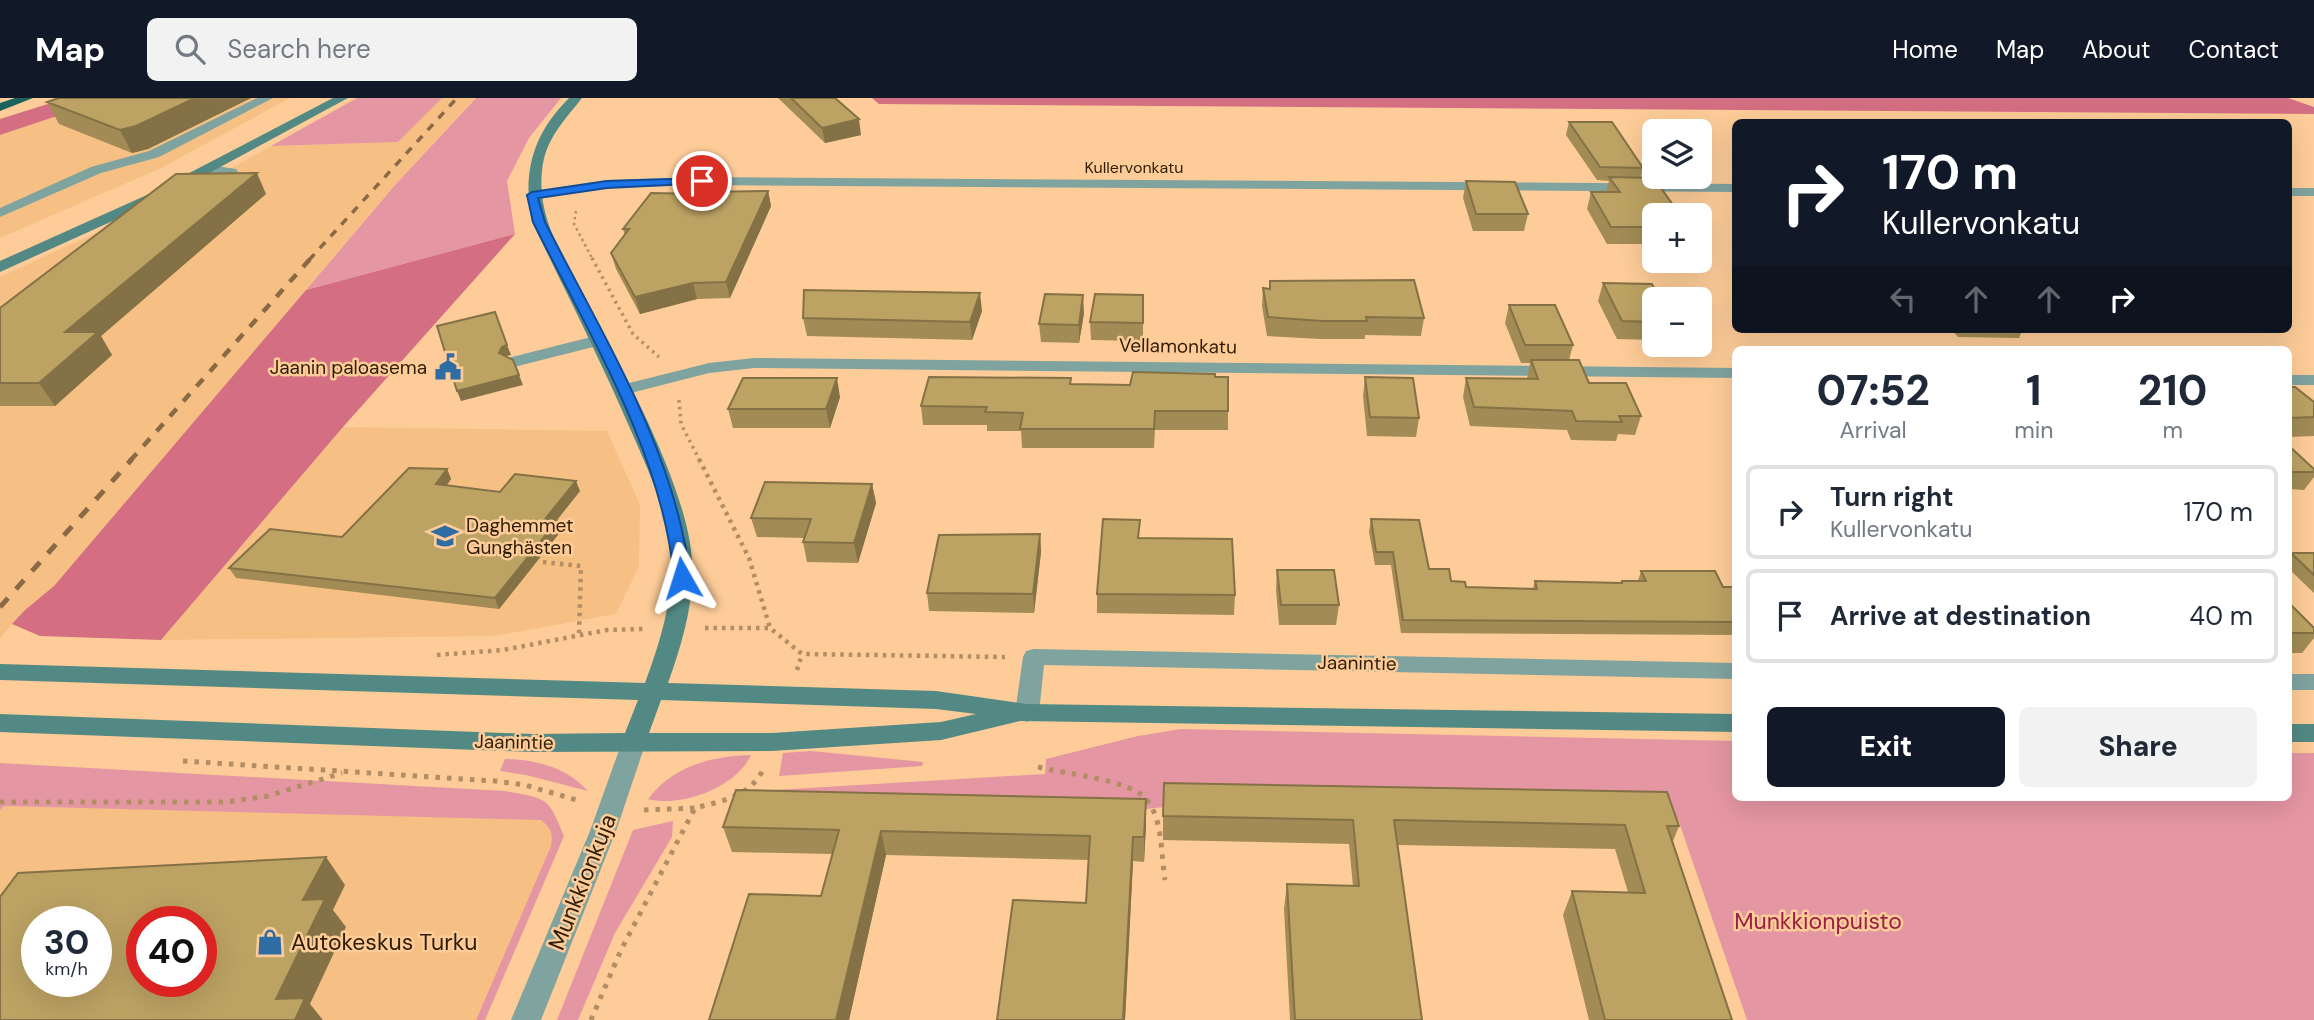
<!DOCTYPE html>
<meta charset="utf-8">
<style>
:root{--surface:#fff;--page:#f2f2f3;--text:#1f2937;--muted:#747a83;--line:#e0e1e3;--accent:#111827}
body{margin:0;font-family:"DM Sans",sans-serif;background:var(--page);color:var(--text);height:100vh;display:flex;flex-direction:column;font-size:26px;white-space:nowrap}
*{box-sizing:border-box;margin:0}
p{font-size:23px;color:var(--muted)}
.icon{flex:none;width:38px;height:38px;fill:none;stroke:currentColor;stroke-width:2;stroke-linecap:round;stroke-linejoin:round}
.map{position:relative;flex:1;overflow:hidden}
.panel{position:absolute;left:1732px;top:248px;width:560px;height:455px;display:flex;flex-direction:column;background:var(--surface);border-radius:10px;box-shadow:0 7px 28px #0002}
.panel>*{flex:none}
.top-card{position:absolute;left:1732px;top:21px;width:560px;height:214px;border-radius:10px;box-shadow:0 7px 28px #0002;background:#111827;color:#fff;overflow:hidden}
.fabs{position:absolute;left:1642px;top:21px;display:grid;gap:14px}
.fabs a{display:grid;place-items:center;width:70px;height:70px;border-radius:10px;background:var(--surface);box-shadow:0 7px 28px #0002;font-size:35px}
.speed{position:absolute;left:21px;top:808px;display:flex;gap:14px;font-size:35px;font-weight:700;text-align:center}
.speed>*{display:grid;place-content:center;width:91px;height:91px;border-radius:50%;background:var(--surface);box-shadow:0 7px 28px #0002;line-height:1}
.speed small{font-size:18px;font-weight:400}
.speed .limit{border:10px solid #d22;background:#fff;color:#111}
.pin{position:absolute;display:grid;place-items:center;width:60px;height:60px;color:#fff;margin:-30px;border:4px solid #fff;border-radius:50%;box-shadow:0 2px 7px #0007}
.me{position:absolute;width:77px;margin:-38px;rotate:354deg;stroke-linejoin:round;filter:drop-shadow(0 0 5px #0008)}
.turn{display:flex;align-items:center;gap:24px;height:147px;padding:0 35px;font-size:32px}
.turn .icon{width:91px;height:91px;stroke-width:2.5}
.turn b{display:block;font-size:49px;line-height:60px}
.lanes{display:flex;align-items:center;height:66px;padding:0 35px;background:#0003;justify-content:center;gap:35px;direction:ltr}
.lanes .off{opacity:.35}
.eta{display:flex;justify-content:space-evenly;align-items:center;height:119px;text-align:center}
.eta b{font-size:42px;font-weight:800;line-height:49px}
.button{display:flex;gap:14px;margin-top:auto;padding:14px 35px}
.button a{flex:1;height:80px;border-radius:10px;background:var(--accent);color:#fff;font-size:28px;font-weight:800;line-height:80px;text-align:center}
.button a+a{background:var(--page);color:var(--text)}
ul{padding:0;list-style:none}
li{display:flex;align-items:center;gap:21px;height:94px;margin:0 14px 10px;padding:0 21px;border:4px solid var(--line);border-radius:10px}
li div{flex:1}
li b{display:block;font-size:26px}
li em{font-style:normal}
header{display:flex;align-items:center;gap:42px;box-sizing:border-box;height:98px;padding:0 35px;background:var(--accent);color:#fff}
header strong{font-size:33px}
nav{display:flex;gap:38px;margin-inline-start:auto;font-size:24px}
.search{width:490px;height:63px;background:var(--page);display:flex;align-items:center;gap:18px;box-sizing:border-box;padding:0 24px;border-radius:10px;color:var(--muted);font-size:26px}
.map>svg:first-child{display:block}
.built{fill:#f6c085;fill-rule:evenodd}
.green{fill:#e596a3}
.forest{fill:#d46e83}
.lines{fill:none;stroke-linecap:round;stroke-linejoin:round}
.path-far3{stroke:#b38d64;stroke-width:2.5;stroke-dasharray:2.5 3.5;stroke-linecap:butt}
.path-far2{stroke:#b38d64;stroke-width:3.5;stroke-dasharray:2.5 4.5;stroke-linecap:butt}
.path-far1{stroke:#b38d64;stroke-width:4.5;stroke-dasharray:3.5 5;stroke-linecap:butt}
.path{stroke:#b38d64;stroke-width:5;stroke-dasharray:4.5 7;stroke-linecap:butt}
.lane{fill:#7fa39f;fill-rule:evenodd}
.street{fill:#7fa39f;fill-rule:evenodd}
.secondary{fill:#528984;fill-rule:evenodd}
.highway{fill:#1b635e;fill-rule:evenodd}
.rail-far2{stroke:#896946;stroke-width:3.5;stroke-dasharray:8 8;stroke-linecap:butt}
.rail-far1{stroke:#896946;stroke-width:4.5;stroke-dasharray:10 10;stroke-linecap:butt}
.rail{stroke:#896946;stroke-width:5;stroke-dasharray:12 12;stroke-linecap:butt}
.wall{fill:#a28b55}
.shaded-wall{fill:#847145}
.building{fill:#bca263;stroke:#847145;stroke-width:2;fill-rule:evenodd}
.route{fill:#1a73e8;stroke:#114b97;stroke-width:2}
.labels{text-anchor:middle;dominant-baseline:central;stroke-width:5;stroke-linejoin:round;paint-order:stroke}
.far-street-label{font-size:16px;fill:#2f1d07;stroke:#fdcc98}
.street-label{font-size:19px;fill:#2f1d07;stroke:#fdcc98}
.poi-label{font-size:19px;fill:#2f1d07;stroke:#fdcc98;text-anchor:end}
.near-street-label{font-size:23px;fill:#2f1d07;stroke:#fdcc98}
.near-park-label{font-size:23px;fill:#9b1f46;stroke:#fdcc98}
.near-poi-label{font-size:23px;fill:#2f1d07;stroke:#fdcc98;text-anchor:start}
</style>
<header>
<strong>Map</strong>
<div class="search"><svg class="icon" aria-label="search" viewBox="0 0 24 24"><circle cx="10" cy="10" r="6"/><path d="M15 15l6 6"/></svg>Search here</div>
<nav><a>Home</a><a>Map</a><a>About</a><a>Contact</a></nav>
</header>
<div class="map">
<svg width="2314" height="922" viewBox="0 0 2314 922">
<rect width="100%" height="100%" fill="#fdcc98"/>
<path class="built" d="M 111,0 L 290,0 L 161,70 L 0,140 L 0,37 Z
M 442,0 L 475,0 L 396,86 L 54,488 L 25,512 L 0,540 L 0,179 L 208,83 L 271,48 L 398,44 Z
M 343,329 L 607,333 L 640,407 L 639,468 L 616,516 L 494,538 L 161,542 Z
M 3,708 L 529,720 L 541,722 L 549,728 L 553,737 L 551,748 L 476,922 L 0,922 L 0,712 ZM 37,824 L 96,824 L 96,884 L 37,884 ZM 142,824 L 201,824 L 201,884 L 142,884 Z"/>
<path class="green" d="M 357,0 L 442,0 L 398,44 L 271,48 Z
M 476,0 L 561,0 L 529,40 L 507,83 L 515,136 L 306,192 L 396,86 Z
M 1181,631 L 1736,643 L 1736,700 L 2289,700 L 2289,655 L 2314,655 L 2314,922 L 1747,922 L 1678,721 L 1164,709 L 1043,723 L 741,716 L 774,692 L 1045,676 L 1046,661 L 1138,638 Z
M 811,653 L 913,663 L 923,664 L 922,668 L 779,678 L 783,655 Z
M 751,657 C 737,689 681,710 648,701 C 673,668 711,658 751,657 Z
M 505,661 C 537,662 566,669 588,693 L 526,677 L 500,673 Z
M 0,665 L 505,693 C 547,701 548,698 564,738 L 485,922 L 476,922 L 551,748 C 553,735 551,730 541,722 L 4,708 L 0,712 Z
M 673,723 L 672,739 L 615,835 L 578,922 L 557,922 L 633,732 Z"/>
<path class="forest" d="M 67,0 L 111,0 L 0,37 L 0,21 Z
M 872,0 L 2288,0 L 2314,9 L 2314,16 L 879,6 Z
M 515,136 L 343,329 L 161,542 L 40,538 L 12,526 L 25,512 L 54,488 L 306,192 Z"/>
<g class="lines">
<path class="path-far3" d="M 576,113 L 574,126 L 593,162"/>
<path class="path-far2" d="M 592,160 L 633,236 L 659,259
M 679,302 L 681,326 L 700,363"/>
<path class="path-far1" d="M 699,361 L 749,460 L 770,530 L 802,556 L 1005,559
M 543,464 L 581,468 L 579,535
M 705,530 L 770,530
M 437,557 L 503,552 L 607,532 L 643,531
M 797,572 L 802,556"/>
<path class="path" d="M 183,663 L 495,683 L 525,687 L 580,703
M 1038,669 C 1065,676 1130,681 1147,702 C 1163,722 1161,758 1165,782
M 0,704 L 226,704 L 268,698 L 342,675
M 644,712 L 695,710
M 591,922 L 621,852 L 695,710 C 723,703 751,698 764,670"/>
<path class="lane" d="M 257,0 L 273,0 L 159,59 L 101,75 L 0,119 L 0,110 L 91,69 L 149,53 Z
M 210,67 L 236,71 L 238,74 L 231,78 L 205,74 L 205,68 Z
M 599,237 L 607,242 L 605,246 L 514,269 L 505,264 L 508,260 Z"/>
<path class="street" d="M 702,79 L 1736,86 L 1736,94 L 702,87 L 607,90 L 532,102 L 525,98 L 532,94 L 607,82 Z
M 2289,90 L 2314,90 L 2314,98 L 2289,98 Z
M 754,260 L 1736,270 L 1736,280 L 754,270 L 709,275 L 623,297 L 614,292 L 617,288 L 709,265 Z
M 2289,277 L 2314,277 L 2314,287 L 2289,287 Z
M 1034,551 L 1736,565 L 1736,581 L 1044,567 L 1039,615 L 1035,621 L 1027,624 L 1019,621 L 1015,615 L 1023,559 L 1026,553 Z
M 2289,576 L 2314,576 L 2314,592 L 2289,592 Z
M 634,635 L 643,637 L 646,644 L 616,733 L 541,922 L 511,922 L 590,733 L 622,644 L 625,637 Z"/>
<path class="secondary" d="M 333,0 L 348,0 L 159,102 L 0,174 L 0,163 L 149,96 Z
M 569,0 L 582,0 C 564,23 545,41 542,73 C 536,125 571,171 593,215 C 627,281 678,374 690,445 C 698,493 684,540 668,585 L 936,593 L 1027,606 L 1736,616 L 1736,634 L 1020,623 L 941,642 L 772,653 L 533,654 L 0,634 L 0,616 L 533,636 L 625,635 L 638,602 L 0,582 L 0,566 L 645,585 C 659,547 672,507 671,466 C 671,420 650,376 632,335 C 601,263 566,194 532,124 C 522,74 533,36 569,0 ZM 661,602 L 936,611 L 976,616 L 941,624 L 772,635 L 649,635 Z
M 2289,626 L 2314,626 L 2314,644 L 2289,644 Z"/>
<path class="highway" d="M 15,0 L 33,0 L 0,13 L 0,5 Z"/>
<path class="rail-far2" d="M 309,162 L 457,0"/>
<path class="rail-far1" d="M 130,363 L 311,160"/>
<path class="rail" d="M 0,509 L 132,361"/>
</g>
<path class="wall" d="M 59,0 L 251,0 L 148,51 L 132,55 L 59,26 L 47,4 Z
M 778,0 L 835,0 L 861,37 L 825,45 Z
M 1569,24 L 1643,70 L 1641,79 L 1654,117 L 1654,146 L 1607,146 L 1587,111 L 1591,94 L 1606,94 L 1609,83 L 1597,82 L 1566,37 Z
M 1466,83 L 1528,116 L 1524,133 L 1473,133 L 1463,100 Z
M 768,93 L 771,108 L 730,200 L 697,201 L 640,216 L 616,171 L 611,155 L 625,137 L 623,131 L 706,96 Z
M 266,96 L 101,238 L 112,257 L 55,308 L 0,308 L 0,210 Z
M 1270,183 L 1424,220 L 1421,238 L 1365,237 L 1365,241 L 1320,241 L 1267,238 L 1262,208 L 1263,190 L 1269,191 Z
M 1603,185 L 1654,201 L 1654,242 L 1617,241 L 1598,203 Z
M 1143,197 L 1143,243 L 1091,242 L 1090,224 Z
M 1509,207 L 1573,247 L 1569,262 L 1589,285 L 1641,318 L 1635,337 L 1618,336 L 1616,343 L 1571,342 L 1567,332 L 1470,328 L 1463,299 L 1466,280 L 1527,281 L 1530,265 L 1521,265 L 1505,225 Z
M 982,213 L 972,242 L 807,238 L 803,220 Z
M 1084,215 L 1079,245 L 1041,244 L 1039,226 Z
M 1951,231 L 2023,231 L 2019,240 L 1958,239 Z
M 1215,279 L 1228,313 L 1228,332 L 1155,332 L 1154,350 L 1022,350 L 1021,333 L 987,333 L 987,327 L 923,327 L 921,308 L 1071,286 L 1130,287 Z
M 1365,279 L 1419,320 L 1416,339 L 1367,338 L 1363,298 Z
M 2289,289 L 2314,304 L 2314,338 L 2289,339 Z
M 840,299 L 830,330 L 733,330 L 728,311 Z
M 2289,348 L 2314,371 L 2314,379 L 2304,392 L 2289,391 Z
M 447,371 L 451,381 L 447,387 L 500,394 L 580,393 L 556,423 L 561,433 L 499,511 L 236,480 L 229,470 L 342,439 Z
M 872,386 L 876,405 L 858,465 L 807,464 L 803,444 L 804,440 L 757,439 L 751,420 Z
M 1371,421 L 1429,471 L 1451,483 L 1466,489 L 1533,490 L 1535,483 L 1621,485 L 1622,483 L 1638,483 L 1641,473 L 1723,489 L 1736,489 L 1736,537 L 1401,535 L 1391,467 L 1375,467 L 1369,434 Z
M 1040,436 L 1041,454 L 1034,515 L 929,513 L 927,495 Z
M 1140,440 L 1235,497 L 1234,517 L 1097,515 L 1097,496 Z
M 2291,455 L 2314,455 L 2314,495 L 2289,471 L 2289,457 Z
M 1277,472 L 1339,507 L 1336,527 L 1279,527 L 1276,492 Z
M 2289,505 L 2314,530 L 2314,540 L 2302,555 L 2289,555 Z
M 1163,718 L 1679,728 L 1673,743 L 1732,922 L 1589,922 L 1563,817 L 1572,793 L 1628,794 L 1615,751 L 1397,747 L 1422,922 L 1290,922 L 1284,811 L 1287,786 L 1353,788 L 1349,746 L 1163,742 Z
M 1146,726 L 1144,764 L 1133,763 L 1125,922 L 997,922 L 1086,805 L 1089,762 L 886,757 L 849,922 L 709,922 L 821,798 L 833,756 L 732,754 L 723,729 Z"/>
<path class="shaded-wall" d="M 195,0 L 251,0 L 148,51 L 132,55 L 120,32 Z
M 859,21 L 861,37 L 825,45 L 822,30 Z
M 257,75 L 266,96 L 101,238 L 112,257 L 55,308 L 39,285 L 65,234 Z
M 768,93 L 771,108 L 730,200 L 726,184 Z
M 693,185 L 697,201 L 640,216 L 635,199 Z
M 980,195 L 982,213 L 972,242 L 970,224 Z
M 1083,197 L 1084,215 L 1079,245 L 1079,227 Z
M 507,247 L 511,257 L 506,258 L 499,255 L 502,249 Z
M 519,277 L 523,287 L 461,303 L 457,293 Z
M 837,280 L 840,299 L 830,330 L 826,311 Z
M 447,371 L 451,381 L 440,396 L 436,386 Z
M 576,383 L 580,393 L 545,437 L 541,426 Z
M 872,386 L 876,405 L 858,465 L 854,445 Z
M 557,423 L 561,433 L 499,511 L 495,500 Z
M 1040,436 L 1041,454 L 1034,515 L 1033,496 Z
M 1146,701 L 1146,726 L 1144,764 L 1144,739 Z
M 881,733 L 886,757 L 849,922 L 836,922 Z
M 1133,739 L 1133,763 L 1125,922 L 1123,922 Z
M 326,759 L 345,787 L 333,812 L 346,829 L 310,906 L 323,922 L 294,922 L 276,901 L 303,802 Z"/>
<path class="building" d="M 59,0 L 195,0 L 136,28 L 120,32 L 47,4 Z
M 791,0 L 835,0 L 859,21 L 822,30 Z
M 1569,24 L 1612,24 L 1643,70 L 1600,69 Z
M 257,75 L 65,234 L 98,234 L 39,285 L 0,285 L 0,210 L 176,76 Z
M 1609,79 L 1654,80 L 1680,117 L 1654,117 L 1654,129 L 1611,129 L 1591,94 L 1620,94 Z
M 1466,83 L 1515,84 L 1528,116 L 1476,116 Z
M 768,93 L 726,184 L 693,185 L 635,199 L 611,155 L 629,131 L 623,131 L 651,95 L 706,96 L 705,94 Z
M 1414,182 L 1424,220 L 1366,219 L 1367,223 L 1322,223 L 1268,219 L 1263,190 L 1270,191 L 1270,183 Z
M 1603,185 L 1652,186 L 1660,201 L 1654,201 L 1654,224 L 1622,223 Z
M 804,192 L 980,195 L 970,224 L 803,220 Z
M 1045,196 L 1083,197 L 1079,227 L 1039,226 Z
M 1095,196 L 1143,197 L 1143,225 L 1090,224 Z
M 1509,207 L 1555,207 L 1573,247 L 1525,247 Z
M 495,214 L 507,247 L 502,249 L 499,255 L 513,262 L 519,277 L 457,293 L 437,228 Z
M 1531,262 L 1579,262 L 1589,285 L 1626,285 L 1641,318 L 1619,318 L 1622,324 L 1576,323 L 1572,313 L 1474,309 L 1466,280 L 1538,281 Z
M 1133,274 L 1215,276 L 1215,279 L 1228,279 L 1228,313 L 1155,313 L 1154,331 L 1020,331 L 1023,315 L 985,314 L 987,309 L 921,308 L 929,279 L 1071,280 L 1070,286 L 1130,287 Z
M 1365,279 L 1413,280 L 1419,320 L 1370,319 Z
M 743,280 L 837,280 L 826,311 L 728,311 Z
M 2289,289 L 2295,289 L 2314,304 L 2314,319 L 2289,320 Z
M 2289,348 L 2314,371 L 2314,374 L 2289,374 Z
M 409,370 L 447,371 L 436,386 L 500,394 L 515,376 L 576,383 L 541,426 L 557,423 L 495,500 L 229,470 L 270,431 L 342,439 Z
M 765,384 L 872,386 L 854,445 L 803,444 L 811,421 L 751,420 Z
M 1103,421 L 1140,422 L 1138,440 L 1232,441 L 1235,497 L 1097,496 Z
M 1371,421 L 1419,422 L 1429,471 L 1449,471 L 1451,483 L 1465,484 L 1466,489 L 1537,491 L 1535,483 L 1622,485 L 1622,483 L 1646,483 L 1641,473 L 1715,473 L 1723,489 L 1736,489 L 1736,524 L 1403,522 L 1393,454 L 1376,454 Z
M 1040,436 L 1033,496 L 927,495 L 939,437 Z
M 2291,455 L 2314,455 L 2314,477 Z
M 1277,472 L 1334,472 L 1339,507 L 1281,507 Z
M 2289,505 L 2314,530 L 2314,535 L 2289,535 Z
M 1164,685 L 1667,694 L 1679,728 L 1667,728 L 1732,922 L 1605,922 L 1572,793 L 1645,795 L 1625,727 L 1394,722 L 1422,922 L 1295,922 L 1287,786 L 1359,788 L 1353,722 L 1163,718 Z
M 736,692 L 1146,701 L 1144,739 L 1133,739 L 1123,922 L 997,922 L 1013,802 L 1086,805 L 1090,738 L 881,733 L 836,922 L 709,922 L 749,796 L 821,798 L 839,732 L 723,729 Z
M 326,759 L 303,802 L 325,801 L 276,901 L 305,900 L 295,922 L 0,922 L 0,799 L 18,775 ZM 37,824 L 96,824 L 96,884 L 37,884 ZM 142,824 L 201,824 L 201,884 L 142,884 Z"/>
<path class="route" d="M 702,80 L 706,81 L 706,85 L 607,90 L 538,100 L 545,124 C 601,235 677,355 690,480 L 682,486 L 674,480 C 663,355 588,235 533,124 L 527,97 L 532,94 L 607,83 Z"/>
<defs>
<g id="civic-bare" transform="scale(2.1)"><path d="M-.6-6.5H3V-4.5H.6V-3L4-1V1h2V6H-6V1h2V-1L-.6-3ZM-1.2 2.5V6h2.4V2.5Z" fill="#2e6ca3" stroke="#fdcc98" stroke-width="2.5" paint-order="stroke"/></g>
<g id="school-bare" transform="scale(2.1)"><path d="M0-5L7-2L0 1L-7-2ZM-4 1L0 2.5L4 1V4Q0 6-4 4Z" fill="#2e6ca3" stroke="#fdcc98" stroke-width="2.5" paint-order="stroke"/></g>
<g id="shop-bare" transform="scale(2.1)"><path d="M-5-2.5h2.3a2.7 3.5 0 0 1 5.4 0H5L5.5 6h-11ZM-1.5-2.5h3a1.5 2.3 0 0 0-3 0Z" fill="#2e6ca3" stroke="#fdcc98" stroke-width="2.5" paint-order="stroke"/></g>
</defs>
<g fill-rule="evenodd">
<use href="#civic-bare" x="448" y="269"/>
<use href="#school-bare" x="445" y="438"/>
<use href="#shop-bare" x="270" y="844"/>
</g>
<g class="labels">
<g class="far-street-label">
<text x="1134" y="69">Kullervonkatu</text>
</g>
<g class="street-label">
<text transform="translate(1178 248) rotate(1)">Vellamonkatu</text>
<text transform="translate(1357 565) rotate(1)">Jaanintie</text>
<text transform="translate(514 644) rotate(1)">Jaanintie</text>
</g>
<g class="poi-label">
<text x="427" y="269">Jaanin paloasema</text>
<text x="466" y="427" text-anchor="start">Daghemmet<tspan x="466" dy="22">Gunghästen</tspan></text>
</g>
<g class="near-street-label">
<text transform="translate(582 784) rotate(-68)">Munkkionkuja</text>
</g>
<g class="near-park-label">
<text x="1818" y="823">Munkkionpuisto</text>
</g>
<g class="near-poi-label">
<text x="291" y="844">Autokeskus Turku</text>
</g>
</g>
</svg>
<div class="fabs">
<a><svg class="icon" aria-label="layers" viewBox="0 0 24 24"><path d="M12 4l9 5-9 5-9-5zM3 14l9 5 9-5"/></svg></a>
<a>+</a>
<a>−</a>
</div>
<div class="speed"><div>30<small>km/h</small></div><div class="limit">40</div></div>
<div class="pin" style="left:702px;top:83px;background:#d93025"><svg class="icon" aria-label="arrive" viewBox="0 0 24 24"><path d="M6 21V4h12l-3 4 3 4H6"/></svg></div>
<svg class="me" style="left:682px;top:480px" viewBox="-20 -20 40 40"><path d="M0-17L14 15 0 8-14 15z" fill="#1a73e8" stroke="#fff" stroke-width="4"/></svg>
<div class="top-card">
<div class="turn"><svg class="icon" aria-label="right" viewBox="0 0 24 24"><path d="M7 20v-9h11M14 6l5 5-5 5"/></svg><div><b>170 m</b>Kullervonkatu</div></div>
<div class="lanes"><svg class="icon off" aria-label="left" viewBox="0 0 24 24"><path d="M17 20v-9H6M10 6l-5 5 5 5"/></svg><svg class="icon off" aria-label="ahead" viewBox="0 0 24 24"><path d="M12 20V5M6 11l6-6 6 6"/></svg><svg class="icon off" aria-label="ahead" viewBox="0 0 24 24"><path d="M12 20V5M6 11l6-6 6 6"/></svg><svg class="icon" aria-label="right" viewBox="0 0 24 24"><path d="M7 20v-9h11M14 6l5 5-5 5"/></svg></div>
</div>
<section class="panel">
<div class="eta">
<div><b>07:52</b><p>Arrival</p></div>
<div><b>1</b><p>min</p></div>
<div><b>210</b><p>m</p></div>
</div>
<ul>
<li><svg class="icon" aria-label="right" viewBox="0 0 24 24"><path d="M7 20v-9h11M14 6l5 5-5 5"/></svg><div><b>Turn right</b><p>Kullervonkatu</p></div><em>170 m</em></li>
<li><svg class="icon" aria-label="arrive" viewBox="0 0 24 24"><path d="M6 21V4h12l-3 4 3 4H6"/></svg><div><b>Arrive at destination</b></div><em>40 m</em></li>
</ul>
<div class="button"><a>Exit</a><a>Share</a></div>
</section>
</div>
